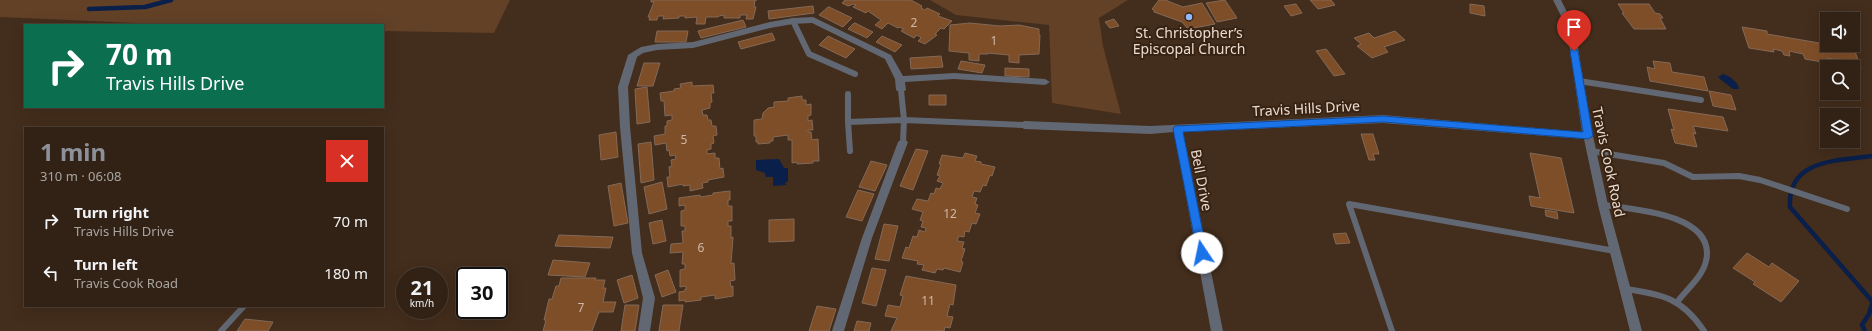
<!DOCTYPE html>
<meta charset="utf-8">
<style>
:root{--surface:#322215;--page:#3d2f22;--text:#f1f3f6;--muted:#a8a4a0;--line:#4d3f34;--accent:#8c9099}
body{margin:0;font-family:"Noto Sans",sans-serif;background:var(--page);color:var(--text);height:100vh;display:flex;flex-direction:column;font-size:15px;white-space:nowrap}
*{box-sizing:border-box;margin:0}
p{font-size:13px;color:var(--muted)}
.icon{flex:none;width:22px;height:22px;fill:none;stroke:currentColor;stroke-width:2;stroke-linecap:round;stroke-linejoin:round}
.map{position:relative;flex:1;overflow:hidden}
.drawer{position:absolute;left:24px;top:127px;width:360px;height:180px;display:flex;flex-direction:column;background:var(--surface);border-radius:0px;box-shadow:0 4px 16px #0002,0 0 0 1px var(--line)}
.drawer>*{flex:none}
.top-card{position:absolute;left:24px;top:24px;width:360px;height:84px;border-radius:0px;box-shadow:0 4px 16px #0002,0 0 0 1px var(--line);background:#0b6e4f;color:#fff;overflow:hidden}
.fabs{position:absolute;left:1820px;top:12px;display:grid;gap:8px}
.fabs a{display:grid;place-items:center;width:40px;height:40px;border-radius:0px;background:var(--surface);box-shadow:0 4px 16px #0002,0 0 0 1px var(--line);font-size:20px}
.speed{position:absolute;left:396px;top:267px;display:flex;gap:8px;font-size:20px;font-weight:700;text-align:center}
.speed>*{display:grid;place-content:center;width:52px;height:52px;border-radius:50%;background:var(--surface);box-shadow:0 4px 16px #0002,0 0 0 1px var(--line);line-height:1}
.speed small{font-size:10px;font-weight:400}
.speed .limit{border:2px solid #111;border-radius:6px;background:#fff;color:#111}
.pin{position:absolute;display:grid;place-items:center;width:34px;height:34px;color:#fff;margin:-41px -17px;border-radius:50% 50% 50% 0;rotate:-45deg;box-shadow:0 0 4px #0007}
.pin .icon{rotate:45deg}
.me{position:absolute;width:44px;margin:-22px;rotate:349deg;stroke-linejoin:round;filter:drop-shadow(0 0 3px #0008)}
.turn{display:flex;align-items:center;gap:14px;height:84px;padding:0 16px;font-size:18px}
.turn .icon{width:52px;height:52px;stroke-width:2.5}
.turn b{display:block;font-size:28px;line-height:34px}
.round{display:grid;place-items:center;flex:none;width:42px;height:42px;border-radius:0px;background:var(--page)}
.headline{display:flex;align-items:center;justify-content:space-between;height:68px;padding:0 16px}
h1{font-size:24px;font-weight:700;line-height:30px;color:var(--accent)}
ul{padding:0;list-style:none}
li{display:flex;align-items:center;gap:12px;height:52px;padding:0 16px}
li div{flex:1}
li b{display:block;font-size:15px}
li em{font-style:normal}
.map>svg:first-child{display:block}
.green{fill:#624127}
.water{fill:#0a1f49}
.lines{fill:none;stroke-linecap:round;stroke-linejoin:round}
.stream{stroke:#0a1f49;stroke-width:4.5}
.building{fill:#7e4e29;stroke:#836957}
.service{stroke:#626873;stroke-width:6}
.minor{fill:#626873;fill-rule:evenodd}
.route{fill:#1a73e8;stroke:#114b97}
.poi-dot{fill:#91b8fd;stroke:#382312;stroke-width:1.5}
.labels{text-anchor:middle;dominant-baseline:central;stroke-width:4;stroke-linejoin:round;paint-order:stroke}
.number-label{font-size:12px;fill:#cfb8a7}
.poi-label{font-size:14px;fill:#eadbd1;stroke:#382312}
.street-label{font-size:14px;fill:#eadbd1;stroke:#382312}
</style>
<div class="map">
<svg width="1872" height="331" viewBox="0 0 1872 331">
<rect width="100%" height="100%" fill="#432d1c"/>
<path class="green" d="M 0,0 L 510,0 L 494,33 L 383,31 L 383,25 L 182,25 L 0,17 Z
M 930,0 L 1128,0 L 1099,18 L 1103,46 L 1121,114 L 1052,103 L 1049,25 L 956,15 Z"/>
<path class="water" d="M 1723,74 C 1730,76 1738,82 1739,89 L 1733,89 L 1720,79 L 1718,77 Z
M 779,159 L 784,168 L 788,168 L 788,182 L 785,182 L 786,185 L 773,186 L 773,177 L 766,177 L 765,173 L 756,170 L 756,160 Z"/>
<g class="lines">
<path class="stream" d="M 89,9 L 145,7 L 171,0
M 1872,156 C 1837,161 1787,159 1790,207 L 1872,301
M 1865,331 L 1862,325 L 1869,314 L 1872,304"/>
</g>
<path class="building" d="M 651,0 L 757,0 L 755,0 L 754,7 L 756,7 L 753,19 L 746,19 L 747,15 L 740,15 L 740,18 L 724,18 L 724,15 L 719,16 L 718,17 L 706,17 L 705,24 L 696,24 L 697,17 L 685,18 L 685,16 L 679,16 L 679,18 L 663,19 L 664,16 L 658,16 L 657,20 L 649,20 L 650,17 L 648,17 L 654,2 L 651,2 Z
M 845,0 L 911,0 L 922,6 L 921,8 L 925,10 L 927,8 L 940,14 L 938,16 L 952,21 L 944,29 L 941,28 L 935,34 L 937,35 L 925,44 L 918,41 L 921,38 L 920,37 L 917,35 L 914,38 L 901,31 L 904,29 L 899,27 L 898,28 L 888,23 L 882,29 L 875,25 L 881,20 L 868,11 L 866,13 L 853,7 L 856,5 L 854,4 L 848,6 L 842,3 Z
M 1159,0 L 1165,0 L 1183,7 L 1202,3 L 1215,24 L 1188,29 L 1182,22 L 1154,12 L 1154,10 L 1152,9 Z
M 1225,0 L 1237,18 L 1217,22 L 1206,3 Z
M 1310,0 L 1331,0 L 1335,5 L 1318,9 Z
M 1296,4 L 1302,13 L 1291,16 L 1284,6 Z
M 1470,4 L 1484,6 L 1485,16 L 1470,13 Z
M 1618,4 L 1649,4 L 1655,13 L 1660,14 L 1663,18 L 1660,18 L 1666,29 L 1634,29 L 1622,13 L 1624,13 Z
M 813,6 L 814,13 L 769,19 L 768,11 Z
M 828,7 L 829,7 L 852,18 L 843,27 L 819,15 Z
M 1114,19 L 1119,26 L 1110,28 L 1105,22 Z
M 743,20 L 746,27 L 701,38 L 698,31 Z
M 854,23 L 855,23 L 873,32 L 867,38 L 848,29 Z
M 970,23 L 1000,26 L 1019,25 L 1039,29 L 1039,35 L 1040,35 L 1039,54 L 1019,55 L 1019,63 L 1009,62 L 1009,55 L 988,53 L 988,54 L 979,54 L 979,61 L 969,60 L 969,53 L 949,51 L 950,25 Z
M 1742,27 L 1767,31 L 1767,34 L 1854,49 L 1861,68 L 1845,65 L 1843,61 L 1827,58 L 1828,63 L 1805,59 L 1803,54 L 1789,51 L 1790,56 L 1784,55 L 1782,51 L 1773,49 L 1774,52 L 1749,48 Z
M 657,31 L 688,31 L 686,42 L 655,42 Z
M 1395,31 L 1405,40 L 1384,47 L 1388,52 L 1372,58 L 1357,46 L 1361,44 L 1354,38 L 1369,33 L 1374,38 Z
M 772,33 L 775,40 L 741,49 L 738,42 Z
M 828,36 L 855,49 L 846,58 L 819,45 Z
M 882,36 L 902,45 L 895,52 L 876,42 Z
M 1326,49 L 1327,50 L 1345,74 L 1334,76 L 1316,51 Z
M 941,56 L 943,67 L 911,69 L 910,58 Z
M 961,61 L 985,65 L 982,73 L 958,69 Z
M 1653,61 L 1670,63 L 1672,72 L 1704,77 L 1708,91 L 1650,81 L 1647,67 L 1655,69 Z
M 644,63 L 660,63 L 653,86 L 637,86 Z
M 1005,68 L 1029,69 L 1029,77 L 1005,76 Z
M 692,82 L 692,86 L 713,85 L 714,93 L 711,93 L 712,102 L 710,103 L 710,108 L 702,110 L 703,115 L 707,115 L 708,120 L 711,120 L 712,126 L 716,126 L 717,135 L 713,136 L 714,143 L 711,144 L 711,149 L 707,150 L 707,154 L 715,153 L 715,158 L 719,158 L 720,169 L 723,168 L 724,177 L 708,180 L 708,182 L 702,183 L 703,188 L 690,191 L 690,185 L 683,186 L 683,184 L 668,187 L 667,177 L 670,177 L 669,167 L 672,166 L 671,160 L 676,159 L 675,155 L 670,156 L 669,150 L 667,151 L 666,143 L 655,145 L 654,136 L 665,134 L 665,126 L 667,126 L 667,121 L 672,120 L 672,115 L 665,116 L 664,101 L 661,101 L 660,93 L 674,91 L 674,89 L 681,88 L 680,84 Z
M 647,87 L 650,122 L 637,124 L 635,89 Z
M 1709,91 L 1731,95 L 1736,110 L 1713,106 Z
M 929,95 L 946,95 L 946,105 L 929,105 Z
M 802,96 L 802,100 L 806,100 L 806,105 L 811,104 L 811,115 L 808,116 L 808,121 L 812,120 L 813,130 L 808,130 L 808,132 L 811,132 L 812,140 L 818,139 L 819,161 L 813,161 L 813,163 L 797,164 L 797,162 L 792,163 L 792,140 L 788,140 L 788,135 L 773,137 L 773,141 L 770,141 L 770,143 L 758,144 L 758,142 L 756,142 L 756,136 L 754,136 L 754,120 L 762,119 L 763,113 L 768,108 L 774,107 L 774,102 L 788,101 L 788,98 Z
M 1668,109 L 1723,117 L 1728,131 L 1693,126 L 1696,134 L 1693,133 L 1697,147 L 1675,143 L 1671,129 L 1674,130 Z
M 616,132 L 618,157 L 601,160 L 599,135 Z
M 1361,134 L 1373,134 L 1379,154 L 1373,154 L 1375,160 L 1369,160 Z
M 651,142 L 654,180 L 641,183 L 638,144 Z
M 916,149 L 928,151 L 913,190 L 900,186 Z
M 965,153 L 977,156 L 975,161 L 981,162 L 981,164 L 995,167 L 992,176 L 990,175 L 986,186 L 983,185 L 980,192 L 974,191 L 972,197 L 977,198 L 975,204 L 978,205 L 975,213 L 980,214 L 976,224 L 972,223 L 969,232 L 965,231 L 964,237 L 959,236 L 957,241 L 964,242 L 962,248 L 965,249 L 961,261 L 963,262 L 960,272 L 944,268 L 943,270 L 937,269 L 935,273 L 922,270 L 924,265 L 917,264 L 918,261 L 902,258 L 906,247 L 909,248 L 913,236 L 917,237 L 919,230 L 925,232 L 926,228 L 921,227 L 923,221 L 920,220 L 923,212 L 912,209 L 917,199 L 928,201 L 931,193 L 934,194 L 936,188 L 940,189 L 943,183 L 937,181 L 940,176 L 937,175 L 941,164 L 939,164 L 942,155 L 963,158 Z
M 1530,153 L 1561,158 L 1574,213 L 1531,206 L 1529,196 L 1540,198 Z
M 871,161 L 887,165 L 875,191 L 859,187 Z
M 662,182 L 667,209 L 649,214 L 644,187 Z
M 621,183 L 628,223 L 614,226 L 608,186 Z
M 858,190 L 874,194 L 862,221 L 846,217 Z
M 730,191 L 730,200 L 728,200 L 728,206 L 732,206 L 732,221 L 728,221 L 728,226 L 731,226 L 731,238 L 733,237 L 731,264 L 734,263 L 735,280 L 730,281 L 731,287 L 733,286 L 733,296 L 715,299 L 715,295 L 701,297 L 701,300 L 685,302 L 685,300 L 679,301 L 679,292 L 685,291 L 685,289 L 686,289 L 686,286 L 680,287 L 680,270 L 685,269 L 685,264 L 682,264 L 683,252 L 670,253 L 671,244 L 683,243 L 682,231 L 685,231 L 685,226 L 681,226 L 681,211 L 685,210 L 685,205 L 679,206 L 679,198 L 700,195 L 700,197 L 713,195 L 713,193 Z
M 1545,210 L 1557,212 L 1558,219 L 1546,216 Z
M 794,219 L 794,241 L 769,242 L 769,220 Z
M 662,220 L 666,241 L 653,244 L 649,223 Z
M 884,224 L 898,226 L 889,261 L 875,259 Z
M 1346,233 L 1350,243 L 1336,244 L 1333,234 Z
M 559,235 L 611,237 L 613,237 L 610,248 L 555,246 Z
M 1747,253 L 1769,267 L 1772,263 L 1799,281 L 1781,302 L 1753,284 L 1755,282 L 1733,268 Z
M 553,260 L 590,263 L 585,277 L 548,275 Z
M 872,268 L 886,270 L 876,306 L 862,303 Z
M 668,270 L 676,292 L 662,297 L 655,275 Z
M 632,275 L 638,298 L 624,303 L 617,280 Z
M 906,276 L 956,285 L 953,305 L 950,304 L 947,316 L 953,317 L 950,328 L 945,327 L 944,331 L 891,331 L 897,318 L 885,316 L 888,305 L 900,307 L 903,296 L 900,295 Z
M 561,278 L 596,278 L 595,280 L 605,280 L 603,288 L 606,288 L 603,302 L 616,302 L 613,312 L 599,312 L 592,331 L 543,331 L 546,320 L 544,320 L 549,299 L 552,299 L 556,286 L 559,286 Z
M 625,305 L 639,305 L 635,331 L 621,331 Z
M 663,305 L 683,305 L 679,331 L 659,331 Z
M 817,306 L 836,309 L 829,331 L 809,331 Z
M 245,319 L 273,322 L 268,331 L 237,331 Z
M 857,321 L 871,323 L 869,331 L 854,331 Z"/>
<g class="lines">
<path class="service" d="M 793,21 L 809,54 L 855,74
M 1579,81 L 1701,100
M 901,90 L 904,120 L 1024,125
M 848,94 L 848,122 L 904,120 L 903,142
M 848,122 L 850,151
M 1591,151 L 1664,163 L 1693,177 L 1739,176 L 1760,180 L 1847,209
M 1603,205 C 1633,209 1717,214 1706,261 C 1703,276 1687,289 1678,301
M 1625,289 C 1662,294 1682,298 1704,331
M 221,331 L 244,306
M 1392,331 L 1349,204 L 1615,251"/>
<path class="minor" d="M 1553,0 L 1561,0 L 1572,22 L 1576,36 L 1593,136 L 1608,205 L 1642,331 L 1630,331 L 1598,205 L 1584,139 L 1383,123 L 1183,132 L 1223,331 L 1211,331 L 1174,132 L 1150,134 L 1024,129 L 1019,125 L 1024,121 L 1150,126 L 1383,115 L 1582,132 L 1568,36 L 1564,22 Z
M 813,17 L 891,55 L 903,76 L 954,73 L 1045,79 L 1050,82 L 1045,85 L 954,79 L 905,82 L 906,90 L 901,93 L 896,90 L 895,79 L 885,59 L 812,23 L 793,24 L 770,28 L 693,48 L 657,50 L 643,53 L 637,57 L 628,87 L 630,127 L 642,253 L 655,298 L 650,331 L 638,331 L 643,298 L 632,253 L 620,127 L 618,87 L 628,55 L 641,47 L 657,44 L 693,42 L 770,22 L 793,18 Z
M 903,138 L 908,142 L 872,238 L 844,331 L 832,331 L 862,238 L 898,142 Z"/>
</g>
<path class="route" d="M 1574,48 L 1578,51 L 1593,136 L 1588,139 L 1383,122 L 1183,132 L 1207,253 L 1205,256 L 1198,256 L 1173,129 L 1175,126 L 1383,116 L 1583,132 L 1570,51 Z"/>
<circle class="poi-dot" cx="1189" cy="17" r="4"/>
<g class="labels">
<g class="number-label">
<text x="914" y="22">2</text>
<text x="994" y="40">1</text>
<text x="684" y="139">5</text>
<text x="950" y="213">12</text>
<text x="701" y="247">6</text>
<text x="928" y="300">11</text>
<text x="581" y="307">7</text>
</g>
<g class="poi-label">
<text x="1189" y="32">St. Christopher’s<tspan x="1189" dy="16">Episcopal Church</tspan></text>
</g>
<g class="street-label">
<text transform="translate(1306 108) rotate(-3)">Travis Hills Drive</text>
<text transform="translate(1609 162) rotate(78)">Travis Cook Road</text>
<text transform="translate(1202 180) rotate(79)">Bell Drive</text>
</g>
</g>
</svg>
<div class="fabs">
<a><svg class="icon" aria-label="sound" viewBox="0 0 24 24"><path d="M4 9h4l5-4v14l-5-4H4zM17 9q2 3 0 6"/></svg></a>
<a><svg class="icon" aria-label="search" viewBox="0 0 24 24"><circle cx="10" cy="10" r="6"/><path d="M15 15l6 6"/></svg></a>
<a><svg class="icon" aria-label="layers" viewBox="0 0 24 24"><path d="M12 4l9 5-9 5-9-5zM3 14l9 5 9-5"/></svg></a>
</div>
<div class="speed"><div>21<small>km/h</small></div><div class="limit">30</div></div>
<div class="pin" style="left:1574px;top:51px;background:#d93025"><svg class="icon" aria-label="arrive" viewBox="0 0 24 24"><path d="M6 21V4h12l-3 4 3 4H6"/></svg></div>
<svg class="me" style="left:1202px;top:253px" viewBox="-20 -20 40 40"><circle r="19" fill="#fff"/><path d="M0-13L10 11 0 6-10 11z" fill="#1a73e8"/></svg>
<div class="top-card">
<div class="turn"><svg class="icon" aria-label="right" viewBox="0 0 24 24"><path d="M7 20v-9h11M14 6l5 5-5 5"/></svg><div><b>70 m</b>Travis Hills Drive</div></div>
</div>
<section class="drawer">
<div class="headline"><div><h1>1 min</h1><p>310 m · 06:08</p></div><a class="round" style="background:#d93025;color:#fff"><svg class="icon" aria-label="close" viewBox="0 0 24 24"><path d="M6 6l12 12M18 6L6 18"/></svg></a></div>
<ul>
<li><svg class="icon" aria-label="right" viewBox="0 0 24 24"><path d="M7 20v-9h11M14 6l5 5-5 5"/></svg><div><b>Turn right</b><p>Travis Hills Drive</p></div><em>70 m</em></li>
<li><svg class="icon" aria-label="left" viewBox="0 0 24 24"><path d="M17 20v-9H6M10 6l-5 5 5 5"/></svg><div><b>Turn left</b><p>Travis Cook Road</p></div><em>180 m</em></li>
</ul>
</section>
</div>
